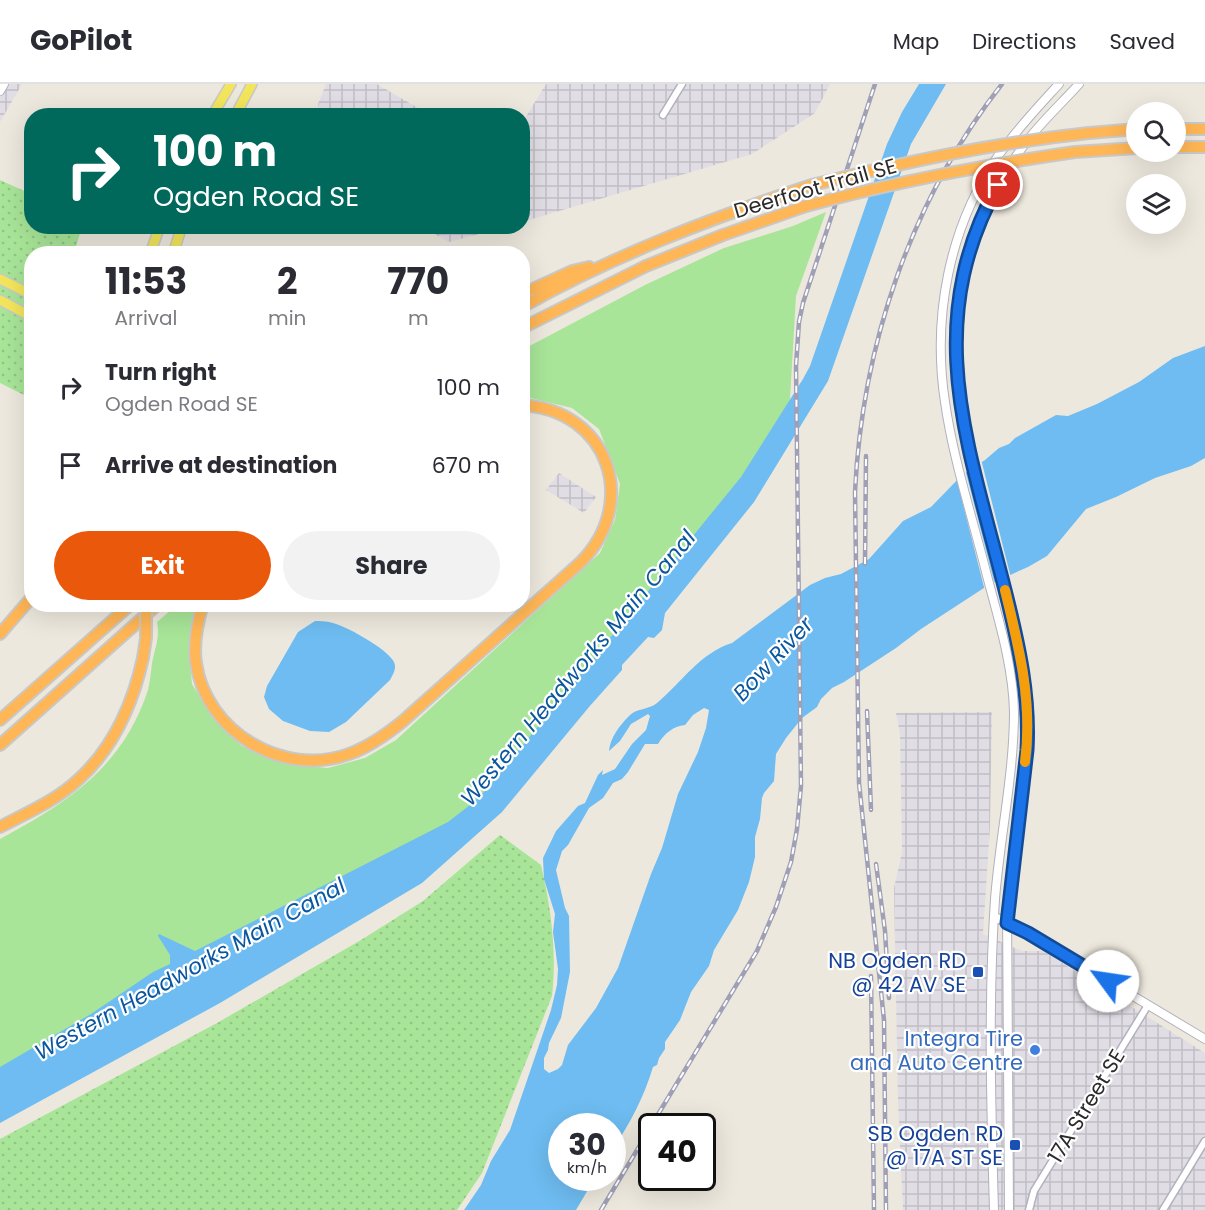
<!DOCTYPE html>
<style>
:root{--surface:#fff;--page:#f2f2f3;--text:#2b2b33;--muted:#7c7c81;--line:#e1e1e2;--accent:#ea580c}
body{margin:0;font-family:Poppins,sans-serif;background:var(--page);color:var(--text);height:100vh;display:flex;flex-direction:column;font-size:22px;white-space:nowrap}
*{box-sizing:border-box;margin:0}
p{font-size:20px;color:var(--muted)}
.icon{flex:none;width:33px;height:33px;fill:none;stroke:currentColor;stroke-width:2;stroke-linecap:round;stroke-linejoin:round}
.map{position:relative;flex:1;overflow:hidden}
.side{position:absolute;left:24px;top:162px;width:506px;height:366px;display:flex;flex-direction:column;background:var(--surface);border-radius:24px;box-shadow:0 6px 24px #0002}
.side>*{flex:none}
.top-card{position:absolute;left:24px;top:24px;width:506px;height:126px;border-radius:24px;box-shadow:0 6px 24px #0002;background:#00695c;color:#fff;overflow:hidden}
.buttons{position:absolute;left:1126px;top:18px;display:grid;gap:12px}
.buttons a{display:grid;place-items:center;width:60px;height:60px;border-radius:50%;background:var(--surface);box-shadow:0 6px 24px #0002;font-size:30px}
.speed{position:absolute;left:548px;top:1029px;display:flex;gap:12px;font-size:30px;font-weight:700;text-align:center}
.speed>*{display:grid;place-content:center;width:78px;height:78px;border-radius:50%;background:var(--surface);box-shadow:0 6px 24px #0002;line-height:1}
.speed small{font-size:15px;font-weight:400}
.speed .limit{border:3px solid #111;border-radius:9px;background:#fff;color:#111}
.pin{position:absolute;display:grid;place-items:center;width:51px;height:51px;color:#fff;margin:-26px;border:3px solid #fff;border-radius:50%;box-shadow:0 2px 6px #0007}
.me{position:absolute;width:66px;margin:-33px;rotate:301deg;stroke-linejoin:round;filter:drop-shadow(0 0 4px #0008)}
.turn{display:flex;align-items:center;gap:21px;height:126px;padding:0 30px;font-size:27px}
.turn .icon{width:78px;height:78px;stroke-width:2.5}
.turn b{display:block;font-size:42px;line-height:51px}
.eta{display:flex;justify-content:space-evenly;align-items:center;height:102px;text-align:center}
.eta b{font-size:36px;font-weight:700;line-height:42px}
.cta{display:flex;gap:12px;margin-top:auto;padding:12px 30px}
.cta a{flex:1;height:69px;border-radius:36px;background:var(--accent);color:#fff;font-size:24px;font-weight:700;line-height:69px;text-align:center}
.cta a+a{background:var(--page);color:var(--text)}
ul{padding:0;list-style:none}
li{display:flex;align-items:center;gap:18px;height:78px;padding:0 30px}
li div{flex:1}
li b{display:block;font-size:22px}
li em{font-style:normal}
header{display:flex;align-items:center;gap:36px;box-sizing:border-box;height:84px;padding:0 30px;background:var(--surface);border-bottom:2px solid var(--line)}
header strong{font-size:28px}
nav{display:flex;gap:33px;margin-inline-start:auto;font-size:21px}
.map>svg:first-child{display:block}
.industrial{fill:url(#industrial-grid)}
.grass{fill:url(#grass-dots)}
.park{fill:#a8e598}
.water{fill:#6ebcf1;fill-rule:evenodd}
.pier{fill:#ede8dd}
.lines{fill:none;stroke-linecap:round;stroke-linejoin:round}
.minor-casing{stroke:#b1b1bf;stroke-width:9}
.tertiary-casing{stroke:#b1b1bf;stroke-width:10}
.primary-casing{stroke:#c8c8c8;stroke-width:12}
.motorway-casing{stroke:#c8c8c8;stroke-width:14}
.minor{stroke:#fff;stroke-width:6}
.tertiary{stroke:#fff;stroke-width:8}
.primary{stroke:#f3e55b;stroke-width:9}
.motorway{stroke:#ffb656;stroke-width:10}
.rail-casing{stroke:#9f9fb6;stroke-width:4.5}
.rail{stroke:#fff;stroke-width:2;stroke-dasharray:7;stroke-linecap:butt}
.motorway-bridge-casing{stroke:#c8c8c8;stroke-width:14;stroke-linecap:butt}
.motorway-bridge{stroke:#ffb656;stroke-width:10}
.route-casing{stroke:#114b97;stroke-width:15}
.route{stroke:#1a73e8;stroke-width:10}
.slow{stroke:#f59e0b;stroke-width:10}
.transit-dot{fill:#1a4fb4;stroke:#fff;stroke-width:2}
.shop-dot{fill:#3f7fe0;stroke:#fff;stroke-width:2}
.labels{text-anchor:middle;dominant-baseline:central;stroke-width:4.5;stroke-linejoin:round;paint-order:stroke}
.street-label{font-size:21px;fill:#2b2b2b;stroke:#fff}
.transit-label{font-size:21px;fill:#164399;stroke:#fff;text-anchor:end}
.shop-label{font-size:21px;fill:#366cbe;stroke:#fff;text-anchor:end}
.water-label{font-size:22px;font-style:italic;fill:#0b579f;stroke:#fff}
</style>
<header>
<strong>GoPilot</strong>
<nav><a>Map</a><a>Directions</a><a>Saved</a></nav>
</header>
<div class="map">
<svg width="1205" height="1126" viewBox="0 0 1205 1126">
<defs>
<pattern id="industrial-grid" width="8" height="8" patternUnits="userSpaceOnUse" patternTransform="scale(1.5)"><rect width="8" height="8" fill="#e1dde5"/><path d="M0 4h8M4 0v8" fill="none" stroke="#c1bec5"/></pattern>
<pattern id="grass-dots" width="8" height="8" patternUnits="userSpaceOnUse" patternTransform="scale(1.5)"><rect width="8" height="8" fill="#a8e598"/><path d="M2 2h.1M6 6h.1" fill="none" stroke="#91c583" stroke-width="1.8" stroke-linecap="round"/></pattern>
</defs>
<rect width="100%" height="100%" fill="#ede8dd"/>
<path class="industrial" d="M 0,0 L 22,0 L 0,38 Z
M 326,0 L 377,0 L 430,31 L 321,31 L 318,20 Z
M 546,0 L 830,0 L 815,29 L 752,70 L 522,138 L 522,39 Z
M 422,143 L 422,142 L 506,143 L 449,158 Z
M 559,389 L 596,413 L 584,429 L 546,406 Z
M 992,628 L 990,743 L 983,850 L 1022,867 L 1043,867 L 1205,969 L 1205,1126 L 903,1126 L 898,1018 L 894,804 L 902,768 L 900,650 L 896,629 Z"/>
<path class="grass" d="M 0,96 L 31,110 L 32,142 L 82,143 L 74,169 L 32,170 L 30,314 L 0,299 Z
M 500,751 L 541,781 C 551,824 557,867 552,912 L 482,1089 L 457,1126 L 0,1126 L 0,1055 L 217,939 L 361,856 L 423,817 Z"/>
<path class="park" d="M 826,128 L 796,212 L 789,332 L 731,419 L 472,728 L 0,991 L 0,755 C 67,719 123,683 148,606 C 150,597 151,588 152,579 C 155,564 160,553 157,538 L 177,521 L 196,521 L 191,540 L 189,570 L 192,600 L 213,634 L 242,662 L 284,680 L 328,684 L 365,674 L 396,656 L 600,469 L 615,436 L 620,400 L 599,345 L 572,324 L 522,312 L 522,266 L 645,201 L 724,164 L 793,142 Z"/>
<path class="water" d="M 919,0 L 946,0 L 911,60 L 828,297 L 754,418 L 665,529 L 662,546 L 654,554 L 648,553 L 622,581 L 622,586 L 589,623 L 502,728 L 422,799 L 220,919 L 0,1039 L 0,983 L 91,930 L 153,888 L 170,880 L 170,871 L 158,852 L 159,850 L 195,867 L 448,738 L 470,721 L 487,705 L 741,393 L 803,295 L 810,282 L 887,60 L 902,28 Z
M 1205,262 L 1205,374 L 1191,382 L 1155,394 L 1116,413 L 1086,425 L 1047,472 L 1028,483 L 990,500 L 921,545 L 896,564 L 844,598 L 832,604 L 821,615 L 817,623 L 802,634 L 786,654 L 776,670 L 774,697 L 764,709 L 762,714 L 760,735 L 755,753 L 755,773 L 749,798 L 738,826 L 714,866 L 709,882 L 691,908 L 680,936 L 665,958 L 665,965 L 659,974 L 657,981 L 653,983 C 644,1013 630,1040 612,1066 L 612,1042 L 561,1042 L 561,1094 L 595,1094 L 576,1126 L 464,1126 L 481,1101 L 491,1077 L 510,1046 L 551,926 L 557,901 L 558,885 L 553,848 L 555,830 L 544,795 L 543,774 L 556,747 L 578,722 L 585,719 L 598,691 L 603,686 L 602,691 L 615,685 L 632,660 L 646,646 L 650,632 L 648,630 L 631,640 L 620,657 L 609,667 C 610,654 620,641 629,632 C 636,624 649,626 657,619 C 682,598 700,569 732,559 L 810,501 L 825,494 L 841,490 L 869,475 L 903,437 L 931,423 L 963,390 L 985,376 L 999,364 L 1009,360 L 1015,354 L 1056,331 L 1068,332 L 1097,320 L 1139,298 L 1173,274 ZM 704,624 L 709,626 L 706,644 L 698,668 L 678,710 L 662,764 L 651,790 L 618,884 L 596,924 L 568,961 L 562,981 L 558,985 L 549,989 L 544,985 L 544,974 L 548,966 L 549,959 L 561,934 L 570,888 L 569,832 L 565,824 L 556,786 L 562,767 L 568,761 L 589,724 L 603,714 L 613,699 L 622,695 L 628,688 L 645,660 L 658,660 C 664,650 673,642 685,641 L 693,631 Z
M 315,537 C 319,537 325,537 329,538 C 343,540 388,565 394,578 C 397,585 393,590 390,596 L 346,638 L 329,648 L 310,647 L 283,637 L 269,625 L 264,613 L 267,602 L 298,548 Z"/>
<path class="pier" d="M 981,375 L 1011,494 L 998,500 L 969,383 Z
M 965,385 L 995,501 L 985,507 L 956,393 Z"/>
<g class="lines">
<g class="minor-casing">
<path id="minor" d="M 663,31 L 682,0
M 1029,1126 L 1034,1107 L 1148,921
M 1163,1126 L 1205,1057"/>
</g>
<g class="tertiary-casing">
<path id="tertiary" d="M 0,7 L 4,0
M 995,833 L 1028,849 L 1205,955
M 994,1126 C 991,1023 988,918 995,815 C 1000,752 1014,690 1014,628 C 1013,579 997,531 985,484 C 971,429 953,374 945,318 C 932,233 949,143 998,72 C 1016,46 1038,23 1059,0
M 1009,1126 L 1007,823 L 1027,666 C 1031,604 1015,546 1000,486 C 989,442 979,397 966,353 C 945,243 956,153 1024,61 C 1040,39 1061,20 1079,0"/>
</g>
<g class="primary-casing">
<path id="primary" d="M 212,32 L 231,0
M 235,32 L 252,0
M 150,170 L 160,142
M 173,170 L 182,142
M 0,195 L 32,211
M 0,216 L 32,233"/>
</g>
<g class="motorway-casing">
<path id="motorway" d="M 1176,45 L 1205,45
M 1089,49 L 1137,45
M 1176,63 L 1205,63
M 1075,68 L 1137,64
M 522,210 L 572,187 L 589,183
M 522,223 C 614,171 712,134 812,101
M 522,244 L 646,182 L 723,151 L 806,122
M 203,520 C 197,540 193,559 196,579 C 206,648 283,694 349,670 C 369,663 387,650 403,637 L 581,478 C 640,418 608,326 522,321
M 0,550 L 32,513
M 0,636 L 131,520
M 0,661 L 158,520
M 0,743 C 27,729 57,716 79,695 C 114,663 133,619 143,574"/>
</g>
<use href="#minor" class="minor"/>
<use href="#tertiary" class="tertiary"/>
<use href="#primary" class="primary"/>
<use href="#motorway" class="motorway"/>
<g class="rail-casing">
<path id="rail" d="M 865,480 L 866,372
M 867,627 L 871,726
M 876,780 L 885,847 L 889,914
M 871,892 L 874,1126
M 651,1042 L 757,867 L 776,823 L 791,778 L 797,745 L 801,702 L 796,282 L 799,238 L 803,219 L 875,0
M 601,1126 L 651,1043
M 886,1126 L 884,936 L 859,699 L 855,408 C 862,261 911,116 1002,0"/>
</g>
<use href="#rail" class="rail"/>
<g class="motorway-bridge-casing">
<path id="motorway-bridge" d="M 812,101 C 906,78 993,59 1089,49
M 806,122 C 895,98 984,81 1075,68
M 143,574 L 146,554 L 146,520"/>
</g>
<use href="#motorway-bridge" class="motorway-bridge"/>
</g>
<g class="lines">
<g class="route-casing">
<path id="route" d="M 998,101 C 919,243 970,365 1006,510 C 1019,562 1030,612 1027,666 L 1007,839 L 1028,849 L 1108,897"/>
</g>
<use href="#route" class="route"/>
<path class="slow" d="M 1005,506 C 1019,563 1033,618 1025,678"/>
</g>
<g class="transit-dot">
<rect x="972" y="882" width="12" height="12" rx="3"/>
<rect x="1009" y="1055" width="12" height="12" rx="3"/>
</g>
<circle class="shop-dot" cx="1035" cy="966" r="6"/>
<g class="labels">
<g class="street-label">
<text transform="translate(815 104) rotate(-16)">Deerfoot Trail SE</text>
<text transform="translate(1086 1022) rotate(-59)">17A Street SE</text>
</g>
<g class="transit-label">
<text x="966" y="876">NB Ogden RD<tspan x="966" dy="24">@ 42 AV SE</tspan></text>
<text x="1003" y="1049">SB Ogden RD<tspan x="1003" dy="24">@ 17A ST SE</tspan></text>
</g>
<g class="shop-label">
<text x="1023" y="954">Integra Tire<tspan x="1023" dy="24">and Auto Centre</tspan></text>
</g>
<g class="water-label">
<text transform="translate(773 575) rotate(-47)">Bow River</text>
<text transform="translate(578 584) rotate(-50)">Western Headworks Main Canal</text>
<text transform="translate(190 885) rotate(-29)">Western Headworks Main Canal</text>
</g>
</g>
</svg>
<div class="buttons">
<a><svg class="icon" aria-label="search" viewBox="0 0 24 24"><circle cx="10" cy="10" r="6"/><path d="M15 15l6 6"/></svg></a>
<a><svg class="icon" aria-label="layers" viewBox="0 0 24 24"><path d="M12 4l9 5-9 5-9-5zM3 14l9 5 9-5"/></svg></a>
</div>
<div class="speed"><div>30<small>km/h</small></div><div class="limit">40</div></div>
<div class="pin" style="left:998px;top:101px;background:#d93025"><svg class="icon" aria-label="arrive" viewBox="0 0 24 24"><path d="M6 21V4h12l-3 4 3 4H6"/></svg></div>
<svg class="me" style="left:1108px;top:897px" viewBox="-20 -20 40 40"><circle r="19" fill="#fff"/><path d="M0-13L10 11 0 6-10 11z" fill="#1a73e8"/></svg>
<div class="top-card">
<div class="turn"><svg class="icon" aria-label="right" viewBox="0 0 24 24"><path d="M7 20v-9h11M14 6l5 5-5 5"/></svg><div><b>100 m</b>Ogden Road SE</div></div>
</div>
<section class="side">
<div class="eta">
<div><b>11:53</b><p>Arrival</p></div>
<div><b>2</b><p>min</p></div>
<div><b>770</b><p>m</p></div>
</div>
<ul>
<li><svg class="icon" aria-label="right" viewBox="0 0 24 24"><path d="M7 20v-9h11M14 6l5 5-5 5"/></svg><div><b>Turn right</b><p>Ogden Road SE</p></div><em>100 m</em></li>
<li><svg class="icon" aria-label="arrive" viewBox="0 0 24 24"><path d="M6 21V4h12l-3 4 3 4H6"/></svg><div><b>Arrive at destination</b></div><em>670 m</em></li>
</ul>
<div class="cta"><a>Exit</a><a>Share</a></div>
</section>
</div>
